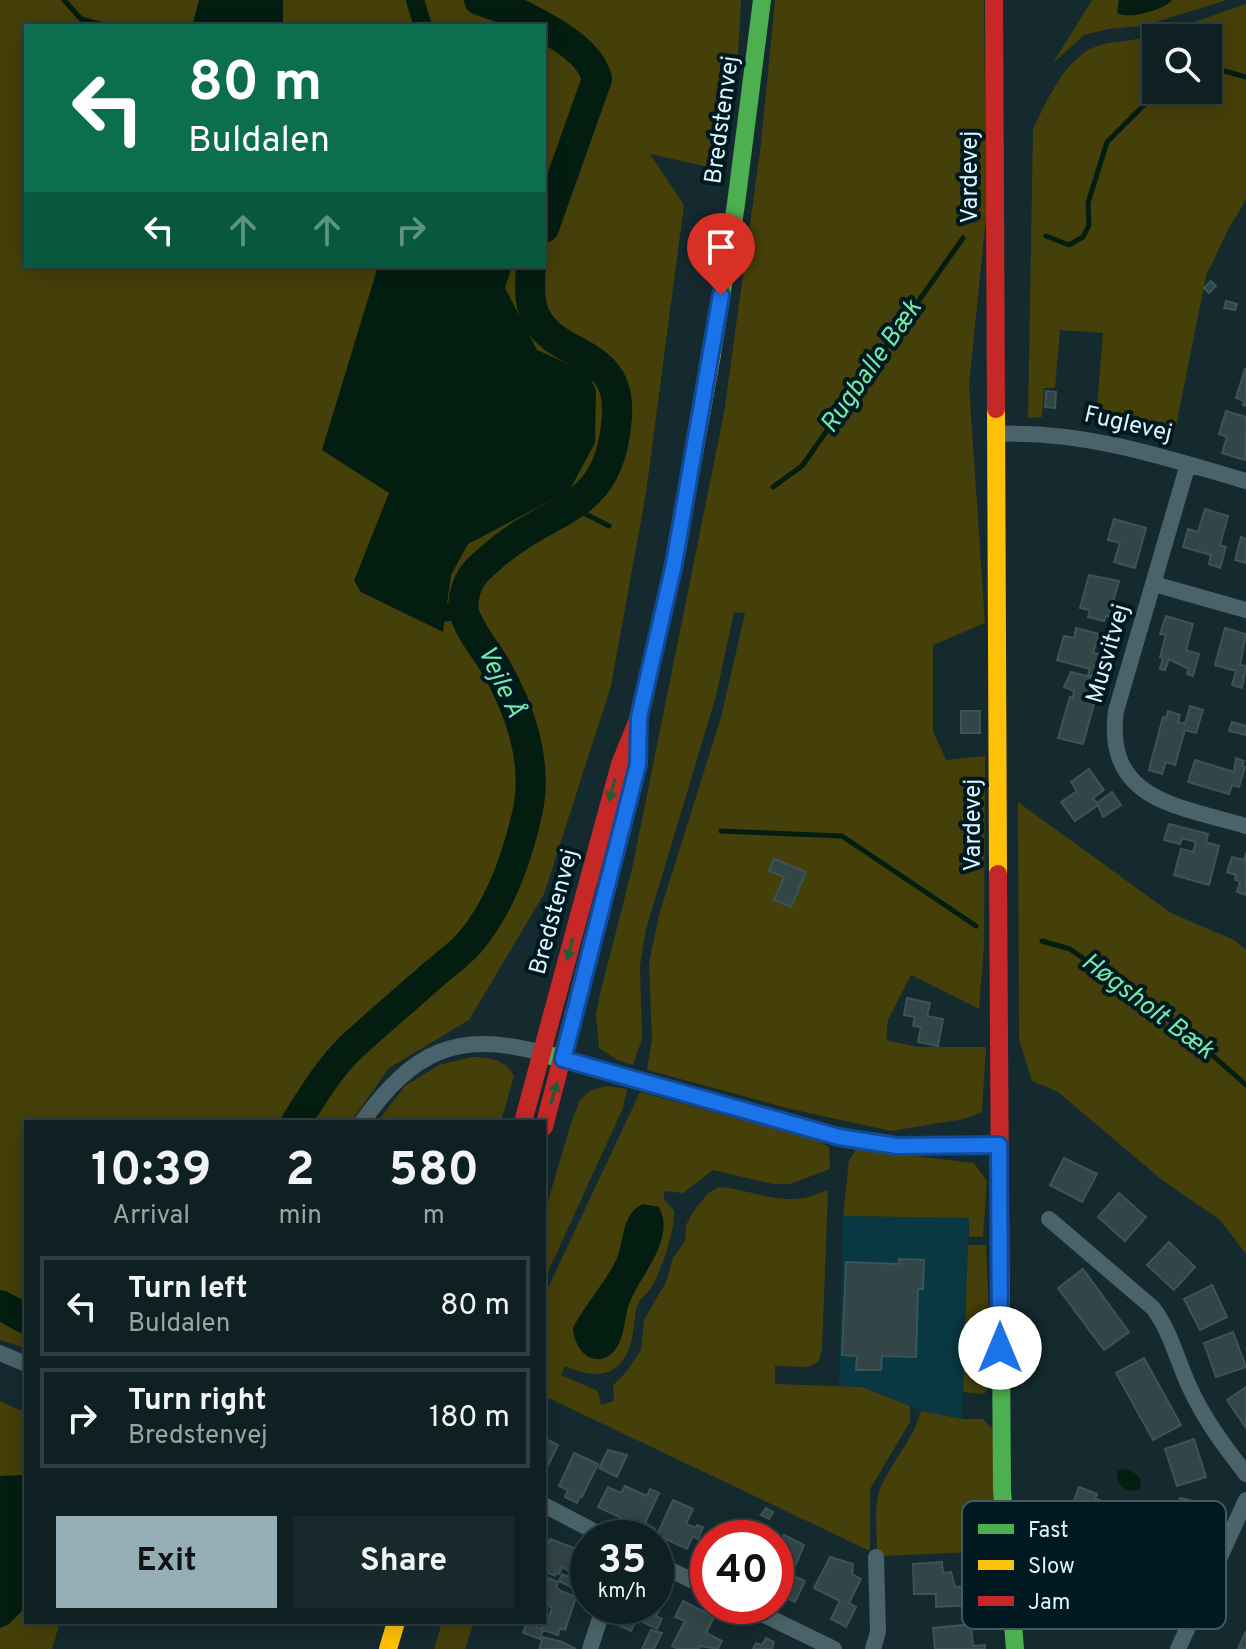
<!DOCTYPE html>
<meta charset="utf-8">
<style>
:root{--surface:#0f2023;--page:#18282b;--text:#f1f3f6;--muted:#9ba3a6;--line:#2f3e41;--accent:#95aeb6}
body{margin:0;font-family:Overpass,sans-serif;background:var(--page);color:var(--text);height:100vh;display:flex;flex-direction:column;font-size:30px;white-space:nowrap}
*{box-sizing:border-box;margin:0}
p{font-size:26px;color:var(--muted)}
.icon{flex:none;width:44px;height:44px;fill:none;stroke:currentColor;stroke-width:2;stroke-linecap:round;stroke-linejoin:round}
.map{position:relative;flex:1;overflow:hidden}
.side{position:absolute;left:24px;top:1120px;width:522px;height:504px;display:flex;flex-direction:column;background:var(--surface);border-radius:0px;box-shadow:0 4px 20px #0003,0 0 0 2px var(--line)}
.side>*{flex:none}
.guide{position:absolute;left:24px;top:24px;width:522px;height:244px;border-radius:0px;box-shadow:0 4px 20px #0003,0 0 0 2px var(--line);background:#0b6e4f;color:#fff;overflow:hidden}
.fabs{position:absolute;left:1142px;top:24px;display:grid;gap:16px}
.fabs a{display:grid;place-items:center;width:80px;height:80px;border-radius:0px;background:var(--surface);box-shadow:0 4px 20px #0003,0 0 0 2px var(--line);font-size:40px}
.speed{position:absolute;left:570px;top:1520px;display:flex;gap:16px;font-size:40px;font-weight:700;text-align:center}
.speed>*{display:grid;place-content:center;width:104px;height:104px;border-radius:50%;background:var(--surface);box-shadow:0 4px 20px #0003,0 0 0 2px var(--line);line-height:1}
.speed small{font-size:20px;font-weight:400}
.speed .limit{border:12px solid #d22;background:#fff;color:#111}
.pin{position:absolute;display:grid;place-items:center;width:68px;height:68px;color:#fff;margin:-82px -34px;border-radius:50% 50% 50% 0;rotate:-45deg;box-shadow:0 0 8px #0007}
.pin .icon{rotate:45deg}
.me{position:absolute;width:88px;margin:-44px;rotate:0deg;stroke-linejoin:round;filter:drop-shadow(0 0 6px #0008)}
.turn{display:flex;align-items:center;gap:28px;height:168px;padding:0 32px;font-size:36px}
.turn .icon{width:104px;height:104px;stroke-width:2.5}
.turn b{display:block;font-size:56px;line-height:68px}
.lanes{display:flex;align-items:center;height:76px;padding:0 32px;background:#0003;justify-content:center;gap:40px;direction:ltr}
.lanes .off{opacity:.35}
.eta{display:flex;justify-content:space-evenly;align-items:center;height:136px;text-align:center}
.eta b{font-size:48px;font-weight:700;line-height:56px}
.action{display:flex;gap:16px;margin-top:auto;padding:16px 32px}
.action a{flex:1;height:92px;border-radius:0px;background:var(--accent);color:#111;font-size:32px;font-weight:700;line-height:92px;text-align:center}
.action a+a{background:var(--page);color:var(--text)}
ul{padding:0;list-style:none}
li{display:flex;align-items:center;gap:24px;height:100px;margin:0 16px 12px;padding:0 16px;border:4px solid var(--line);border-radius:0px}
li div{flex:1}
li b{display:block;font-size:30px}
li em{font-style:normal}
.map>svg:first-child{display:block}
.built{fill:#0a3842}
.green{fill:#453f09;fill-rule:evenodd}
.water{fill:#041d11}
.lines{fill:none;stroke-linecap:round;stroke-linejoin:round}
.stream{stroke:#041d11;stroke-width:5}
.canal{stroke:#041d11;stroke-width:18}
.river{stroke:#041d11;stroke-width:30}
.building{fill:#324547;stroke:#3b5458;stroke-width:2}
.street{stroke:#4a636a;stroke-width:16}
.fast{stroke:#4caf50;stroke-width:18}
.slow{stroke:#ffc107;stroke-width:18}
.jam{stroke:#c62828;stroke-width:18}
.oneway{fill:#225c35}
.route-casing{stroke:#114b97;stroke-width:20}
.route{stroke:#1a73e8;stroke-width:14}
.labels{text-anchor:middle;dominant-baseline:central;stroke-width:8;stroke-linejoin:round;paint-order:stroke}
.street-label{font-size:24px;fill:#daf5fe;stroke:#00181f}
.water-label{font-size:26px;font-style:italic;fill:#73e8a9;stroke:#00181f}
.key{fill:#00181f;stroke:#415a62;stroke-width:2}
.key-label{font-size:22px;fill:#daf5fe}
</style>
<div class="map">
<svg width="1246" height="1649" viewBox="0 0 1246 1649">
<rect width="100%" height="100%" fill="#142a2f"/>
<path class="built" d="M 843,1216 L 969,1218 L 962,1419 L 921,1411 L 862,1387 L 839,1386 Z"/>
<path class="green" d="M 0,0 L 741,0 L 738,54 L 722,170 L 650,154 L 684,205 L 646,493 L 611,686 L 544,894 L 469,1020 L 389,1068 L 351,1122 L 26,1122 L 26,1348 L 0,1340 ZM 26,26 L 544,26 L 544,266 L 26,266 Z
M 775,0 L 984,0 L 986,218 L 969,385 L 985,623 L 933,645 L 933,731 L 946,760 L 985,756 L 984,946 L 979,1009 L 911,975 L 888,1020 L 886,1040 L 917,1047 L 986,1047 L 982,1112 L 964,1119 L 891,1131 L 791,1109 L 647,1070 L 652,1039 L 649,963 L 659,915 L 721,717 L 745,613 L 734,612 L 716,696 L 646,929 L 640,965 L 642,1039 L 633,1065 L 617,1060 L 599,1048 L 596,1015 L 600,994 L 632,869 L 724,413 L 761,144 Z
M 1092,0 L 1227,0 L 1143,26 L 1108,29 L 1084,35 L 1053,63 Z
M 1246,4 L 1246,200 L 1229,228 L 1206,276 L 1173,441 L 1096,418 L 1103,333 L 1060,330 L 1055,388 L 1044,388 L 1042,417 L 1028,418 L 1033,129 C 1047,101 1059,71 1085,52 C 1103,40 1125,43 1145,37 C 1179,28 1213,15 1246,4 ZM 1156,38 L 1208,38 L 1208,90 L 1156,90 Z
M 1018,802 L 1171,913 L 1234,940 L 1246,950 L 1246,1254 L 1220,1220 L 1162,1180 L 1058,1092 L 1032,1081 L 1019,1039 Z
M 472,1057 C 489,1057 505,1059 514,1076 L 501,1122 L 377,1122 L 405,1086 L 439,1065 Z
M 607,1086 L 627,1089 L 623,1108 L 544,1281 L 544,1215 L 571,1123 L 580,1100 L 591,1090 Z
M 640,1092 L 819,1141 L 829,1147 L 830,1169 L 790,1184 L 773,1184 L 713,1170 L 683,1193 L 664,1191 L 664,1200 L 674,1210 C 675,1231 662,1270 651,1288 C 648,1293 642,1297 639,1302 C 634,1312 635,1323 633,1333 C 626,1375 601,1382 565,1366 L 561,1375 L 598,1391 L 601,1405 L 614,1401 L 613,1385 L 627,1371 L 641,1350 L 644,1320 L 666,1282 L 673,1258 L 685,1241 L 686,1225 L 693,1212 L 708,1193 L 719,1187 C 747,1189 776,1203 804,1198 C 813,1197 819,1191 828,1191 L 822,1349 L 818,1362 L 807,1367 L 775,1366 L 775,1384 L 862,1387 L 910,1406 L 910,1422 L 870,1489 L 870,1551 L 544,1396 L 546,1292 Z
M 856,1149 L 974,1163 L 987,1181 L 983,1237 L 969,1237 L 969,1218 L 843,1216 L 849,1160 Z
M 968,1245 L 986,1245 L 992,1383 L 984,1394 L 963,1392 Z
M 0,1401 L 26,1413 L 26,1622 L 60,1622 L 52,1649 L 0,1649 Z
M 921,1411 L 962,1419 L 983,1419 L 993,1430 L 996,1551 L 883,1556 L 877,1553 C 877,1532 873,1503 882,1484 C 895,1458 913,1439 921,1411 Z
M 442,1622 L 474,1622 L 465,1649 L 434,1649 Z"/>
<path class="water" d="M 199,0 L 283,0 L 283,26 L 192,26 Z
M 1119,0 L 1172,0 C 1164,10 1128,20 1117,13 Z
M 378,266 L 512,266 L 505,288 L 537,350 L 588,373 L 596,390 L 595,443 L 569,491 L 468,544 L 451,575 L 443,632 L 361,592 L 354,581 L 389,493 L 322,450 Z
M 643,1204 L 659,1207 C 664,1218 665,1225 662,1237 C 657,1260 638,1281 629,1304 C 624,1319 625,1339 614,1351 C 595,1371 574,1351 573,1328 C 585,1304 605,1284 617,1258 C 625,1239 621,1214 643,1204 Z
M 1124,1469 C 1135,1472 1145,1477 1139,1489 C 1127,1493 1122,1488 1117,1479 L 1118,1471 Z
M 23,1475 L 26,1476 L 26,1607 L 9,1624 L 0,1628 L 0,1476 Z"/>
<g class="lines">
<path class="stream" d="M 64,0 L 81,19 L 107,26
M 1208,75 L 1221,70 L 1246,77
M 1046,236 L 1069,245 L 1083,237 L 1089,225 L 1088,203 L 1107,142 L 1156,93 L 1166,90
M 773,487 L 802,466 L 963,238
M 572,507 L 609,526
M 721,831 L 842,836 L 976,926
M 1042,941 L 1070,949 L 1185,1031 L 1246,1085"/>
<path class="canal" d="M 415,0 L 423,26
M 426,606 C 439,617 451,613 464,605"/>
<path class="river" d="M 479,0 L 522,15 L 542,26
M 544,27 C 564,38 592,56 597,79 L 544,228
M 296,1122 C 312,1097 328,1070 349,1049 C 377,1023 407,998 435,973 C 447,963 461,953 471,941 C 500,906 517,858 527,814 C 539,763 520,708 494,664 C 484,648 469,630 464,612 C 462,603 465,590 469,582 C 474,571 484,564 493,556 C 553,503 611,515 617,415 C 621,349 559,359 537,319 C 528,303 530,284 531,266
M 0,1305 L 26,1319"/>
</g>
<path class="building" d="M 1211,281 L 1216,286 L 1209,293 L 1204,288 Z
M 1226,301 L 1237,304 L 1235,310 L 1224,308 Z
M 1245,369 L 1246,370 L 1246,406 L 1243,405 L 1244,401 L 1236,398 Z
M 1046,391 L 1056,392 L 1055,408 L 1045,407 Z
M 1226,411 L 1246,417 L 1245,460 L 1222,453 L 1227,437 L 1219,434 Z
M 1205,509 L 1228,516 L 1220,545 L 1226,547 L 1220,568 L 1209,564 L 1211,555 L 1183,547 L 1188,529 L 1198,532 Z
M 1114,519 L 1146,528 L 1135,568 L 1114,562 L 1120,543 L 1108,540 Z
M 1241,537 L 1246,539 L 1246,563 L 1235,560 Z
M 1089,575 L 1119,581 L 1109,616 L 1106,616 L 1104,621 L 1088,617 L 1090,610 L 1080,608 Z
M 1166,616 L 1193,624 L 1186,650 L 1199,654 L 1193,676 L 1187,674 L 1189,669 L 1169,659 L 1165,670 L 1160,669 L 1163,658 L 1160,657 L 1166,635 L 1160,634 Z
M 1076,628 L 1099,634 L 1093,653 L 1107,656 L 1100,679 L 1088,675 L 1090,669 L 1057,660 L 1064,636 L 1074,638 Z
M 1225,628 L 1246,634 L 1240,665 L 1246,666 L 1242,688 L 1232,685 L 1236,671 L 1215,665 Z
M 1071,672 L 1094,678 L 1087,702 L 1094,704 L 1083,744 L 1058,738 L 1070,697 L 1073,698 L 1074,691 L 1064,687 Z
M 1190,706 L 1203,710 L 1196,733 L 1185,730 L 1175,765 L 1166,762 L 1162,774 L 1149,770 L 1163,717 L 1166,718 L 1168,711 L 1180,715 L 1178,722 L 1185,724 Z
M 961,711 L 980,711 L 980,733 L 961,733 Z
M 1232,722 L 1246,726 L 1246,735 L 1229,731 Z
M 1236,758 L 1244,761 L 1242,766 L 1245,767 L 1239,787 L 1232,785 L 1229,794 L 1188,782 L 1195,760 L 1234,772 Z
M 1089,769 L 1104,790 L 1093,798 L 1097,803 L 1112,792 L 1121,805 L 1103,817 L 1098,805 L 1075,821 L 1061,802 L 1077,791 L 1071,782 Z
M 1169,824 L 1208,834 L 1206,842 L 1219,846 L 1209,885 L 1174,875 L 1181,849 L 1193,852 L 1196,842 L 1182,838 L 1180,844 L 1164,840 Z
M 1246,853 L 1246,895 L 1237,892 L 1240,881 L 1235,880 L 1236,875 L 1227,872 L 1232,857 L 1244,860 Z
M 774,859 L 806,872 L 791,907 L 774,900 L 784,877 L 769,871 Z
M 907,998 L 930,1003 L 927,1016 L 943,1019 L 938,1046 L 918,1042 L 921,1027 L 913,1026 L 915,1017 L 904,1015 Z
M 1064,1158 L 1097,1174 L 1082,1202 L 1050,1185 Z
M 1119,1193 L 1146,1217 L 1125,1241 L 1098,1217 Z
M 1169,1242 L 1195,1267 L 1174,1290 L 1147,1265 Z
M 899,1259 L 924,1260 L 923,1289 L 918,1289 L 916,1357 L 882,1356 L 881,1370 L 856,1370 L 857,1356 L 842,1355 L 846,1262 L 899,1264 Z
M 1083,1269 L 1129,1332 L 1104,1350 L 1058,1288 Z
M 1212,1285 L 1227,1317 L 1200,1330 L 1184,1299 Z
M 1233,1332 L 1246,1367 L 1216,1377 L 1204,1343 Z
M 1144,1358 L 1181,1425 L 1153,1440 L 1116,1373 Z
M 1246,1387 L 1246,1428 L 1227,1400 Z
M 544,1438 L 558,1445 L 544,1474 Z
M 1194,1439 L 1206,1477 L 1177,1486 L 1165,1449 Z
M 608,1450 L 627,1455 L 617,1477 L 599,1468 Z
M 574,1453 L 598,1464 L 582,1497 L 580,1496 L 577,1503 L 565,1497 L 568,1490 L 559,1486 Z
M 625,1486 L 647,1496 L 650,1489 L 659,1493 L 638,1538 L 626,1536 L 632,1523 L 598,1507 L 608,1487 L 621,1493 Z
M 1079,1487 L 1097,1494 L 1095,1499 L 1100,1500 L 1098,1505 L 1093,1503 L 1079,1541 L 1084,1543 L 1082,1548 L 1077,1546 L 1075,1551 L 1057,1544 Z
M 1180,1498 L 1211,1505 L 1203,1543 L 1172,1536 Z
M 673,1500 L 693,1509 L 686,1524 L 696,1528 L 697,1525 L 703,1527 L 698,1539 L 693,1536 L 687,1549 L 657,1535 Z
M 766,1508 L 773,1512 L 769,1519 L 761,1515 Z
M 647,1524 L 655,1529 L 650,1538 L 639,1538 Z
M 722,1526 L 734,1532 L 737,1526 L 762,1535 L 760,1538 L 716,1538 Z
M 784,1535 L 804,1545 L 789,1581 L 776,1575 L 776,1545 L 779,1538 L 782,1540 Z
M 550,1539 L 588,1553 L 588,1567 L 584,1577 L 580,1578 L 562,1567 L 559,1574 L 556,1573 L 555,1576 L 544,1571 L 544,1552 Z
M 830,1557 L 853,1564 L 852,1574 L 861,1579 L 849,1603 L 856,1607 L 846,1627 L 831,1619 L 840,1601 L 814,1588 Z
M 942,1562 L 943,1573 L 951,1572 L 955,1587 L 973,1586 L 973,1605 L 936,1607 L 936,1594 L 914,1594 L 913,1564 Z
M 562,1574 L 581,1582 L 577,1590 L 559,1581 Z
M 796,1577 L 805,1581 L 795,1602 L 784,1596 L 791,1580 L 794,1581 Z
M 549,1578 L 558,1582 L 556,1587 L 561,1591 L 576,1597 L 565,1630 L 560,1628 L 558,1635 L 543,1630 L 540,1639 L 523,1633 L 527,1622 L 538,1622 L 536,1627 L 541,1629 L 544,1621 L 547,1622 L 552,1608 L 544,1602 L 544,1586 Z
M 656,1591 L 666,1596 L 656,1616 L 662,1619 L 657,1629 L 637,1619 L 631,1631 L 618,1625 L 627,1606 L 656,1606 Z
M 683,1601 L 714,1617 L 706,1633 L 722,1641 L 718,1649 L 700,1646 L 699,1649 L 678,1649 L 672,1646 L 685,1621 L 675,1617 Z
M 963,1625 L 971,1625 L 973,1646 L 985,1645 L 985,1649 L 935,1649 L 933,1628 Z
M 651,1630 L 662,1633 L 654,1649 L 642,1649 Z
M 1246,1631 L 1246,1649 L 1238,1649 Z
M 543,1637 L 562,1642 L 576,1649 L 539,1649 Z
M 766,1638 L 774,1642 L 772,1649 L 753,1649 L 756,1643 L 762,1645 Z"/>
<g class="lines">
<path class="street" d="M 996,434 C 1083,430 1164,457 1246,481
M 1188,464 L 1116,711 C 1104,801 1179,806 1246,826
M 1154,584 L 1246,610
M 362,1122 C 413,1051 456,1030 542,1053
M 1049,1219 L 1153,1308 C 1171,1332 1177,1360 1189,1386 C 1204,1419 1224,1446 1246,1474
M 0,1353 L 26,1364
M 544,1505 L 607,1538
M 1108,1531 L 1214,1570
M 1130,1539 L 1139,1512
M 656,1563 L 708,1588
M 746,1606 L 834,1649
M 590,1649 L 604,1606
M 873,1649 L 878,1632 L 876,1557
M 1178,1649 L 1246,1500"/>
<path class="fast" d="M 712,354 L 736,204 L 762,0
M 548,1055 L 839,1137 L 897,1146 L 999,1145
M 1000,1201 L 1002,1490 L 1015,1649"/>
<path class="slow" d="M 996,409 L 998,874
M 646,688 L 674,564 L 712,354
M 388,1649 L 396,1622"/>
<path class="jam" d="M 994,0 L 996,409
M 998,874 L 1000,1201
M 523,1122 L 620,764 L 639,717 L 646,688
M 544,1127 L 622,828"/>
</g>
<defs><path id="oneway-solid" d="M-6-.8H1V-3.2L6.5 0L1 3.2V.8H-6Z" transform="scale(2)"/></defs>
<g class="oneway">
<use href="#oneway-solid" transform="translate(612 790) rotate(105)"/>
<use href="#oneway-solid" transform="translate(570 949) rotate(105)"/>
<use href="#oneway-solid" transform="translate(554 1093) rotate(-74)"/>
</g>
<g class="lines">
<g class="route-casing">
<path id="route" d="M 721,295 L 674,564 L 639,717 L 638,764 L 563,1059 L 839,1137 L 897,1146 L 999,1145 L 1000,1348"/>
</g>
<use href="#route" class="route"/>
</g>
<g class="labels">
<g class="street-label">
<text transform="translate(723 120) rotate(-82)">Bredstenvej</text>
<text transform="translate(971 177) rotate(-90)">Vardevej</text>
<text transform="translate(1128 425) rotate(13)">Fuglevej</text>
<text transform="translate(1109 654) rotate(-74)">Musvitvej</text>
<text transform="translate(974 825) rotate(-90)">Vardevej</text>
<text transform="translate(555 912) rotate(-75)">Bredstenvej</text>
</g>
<g class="water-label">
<text transform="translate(872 367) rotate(-55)">Rugballe Bæk</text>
<text transform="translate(500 682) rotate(65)">Vejle Å</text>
<text transform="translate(1147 1007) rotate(37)">Høgsholt Bæk</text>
</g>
</g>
<rect x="962" y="1501" width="264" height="128" rx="12" class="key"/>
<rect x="978" y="1524" width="36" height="10" fill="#4caf50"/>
<rect x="978" y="1560" width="36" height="10" fill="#ffc107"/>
<rect x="978" y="1596" width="36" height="10" fill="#c62828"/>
<g class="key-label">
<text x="1028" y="1537">Fast</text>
<text x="1028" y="1573">Slow</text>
<text x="1028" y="1609">Jam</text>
</g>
</svg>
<div class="fabs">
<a><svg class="icon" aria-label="search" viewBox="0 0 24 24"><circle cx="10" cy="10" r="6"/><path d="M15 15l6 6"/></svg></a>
</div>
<div class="speed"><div>35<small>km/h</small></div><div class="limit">40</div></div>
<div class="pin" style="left:721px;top:295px;background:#d93025"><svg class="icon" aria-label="arrive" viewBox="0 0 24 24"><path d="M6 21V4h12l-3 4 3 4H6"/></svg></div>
<svg class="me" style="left:1000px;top:1348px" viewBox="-20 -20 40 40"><circle r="19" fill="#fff"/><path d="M0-13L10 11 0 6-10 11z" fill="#1a73e8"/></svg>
<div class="guide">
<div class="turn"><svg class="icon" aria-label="left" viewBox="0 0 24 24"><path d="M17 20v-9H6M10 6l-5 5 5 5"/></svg><div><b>80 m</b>Buldalen</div></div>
<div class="lanes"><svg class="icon" aria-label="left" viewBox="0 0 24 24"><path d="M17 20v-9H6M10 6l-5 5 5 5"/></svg><svg class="icon off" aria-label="ahead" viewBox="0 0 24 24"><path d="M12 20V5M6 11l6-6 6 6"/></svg><svg class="icon off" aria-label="ahead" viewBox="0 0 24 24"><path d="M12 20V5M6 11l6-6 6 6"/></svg><svg class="icon off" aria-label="right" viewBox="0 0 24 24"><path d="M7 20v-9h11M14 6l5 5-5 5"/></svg></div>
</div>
<section class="side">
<div class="eta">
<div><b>10:39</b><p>Arrival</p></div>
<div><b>2</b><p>min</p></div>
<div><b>580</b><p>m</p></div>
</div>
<ul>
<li><svg class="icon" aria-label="left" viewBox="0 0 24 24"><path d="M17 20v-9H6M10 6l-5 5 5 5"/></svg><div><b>Turn left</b><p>Buldalen</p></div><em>80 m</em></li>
<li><svg class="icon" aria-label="right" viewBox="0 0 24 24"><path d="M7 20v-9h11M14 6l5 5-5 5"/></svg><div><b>Turn right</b><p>Bredstenvej</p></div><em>180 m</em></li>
</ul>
<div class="action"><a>Exit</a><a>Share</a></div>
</section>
</div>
